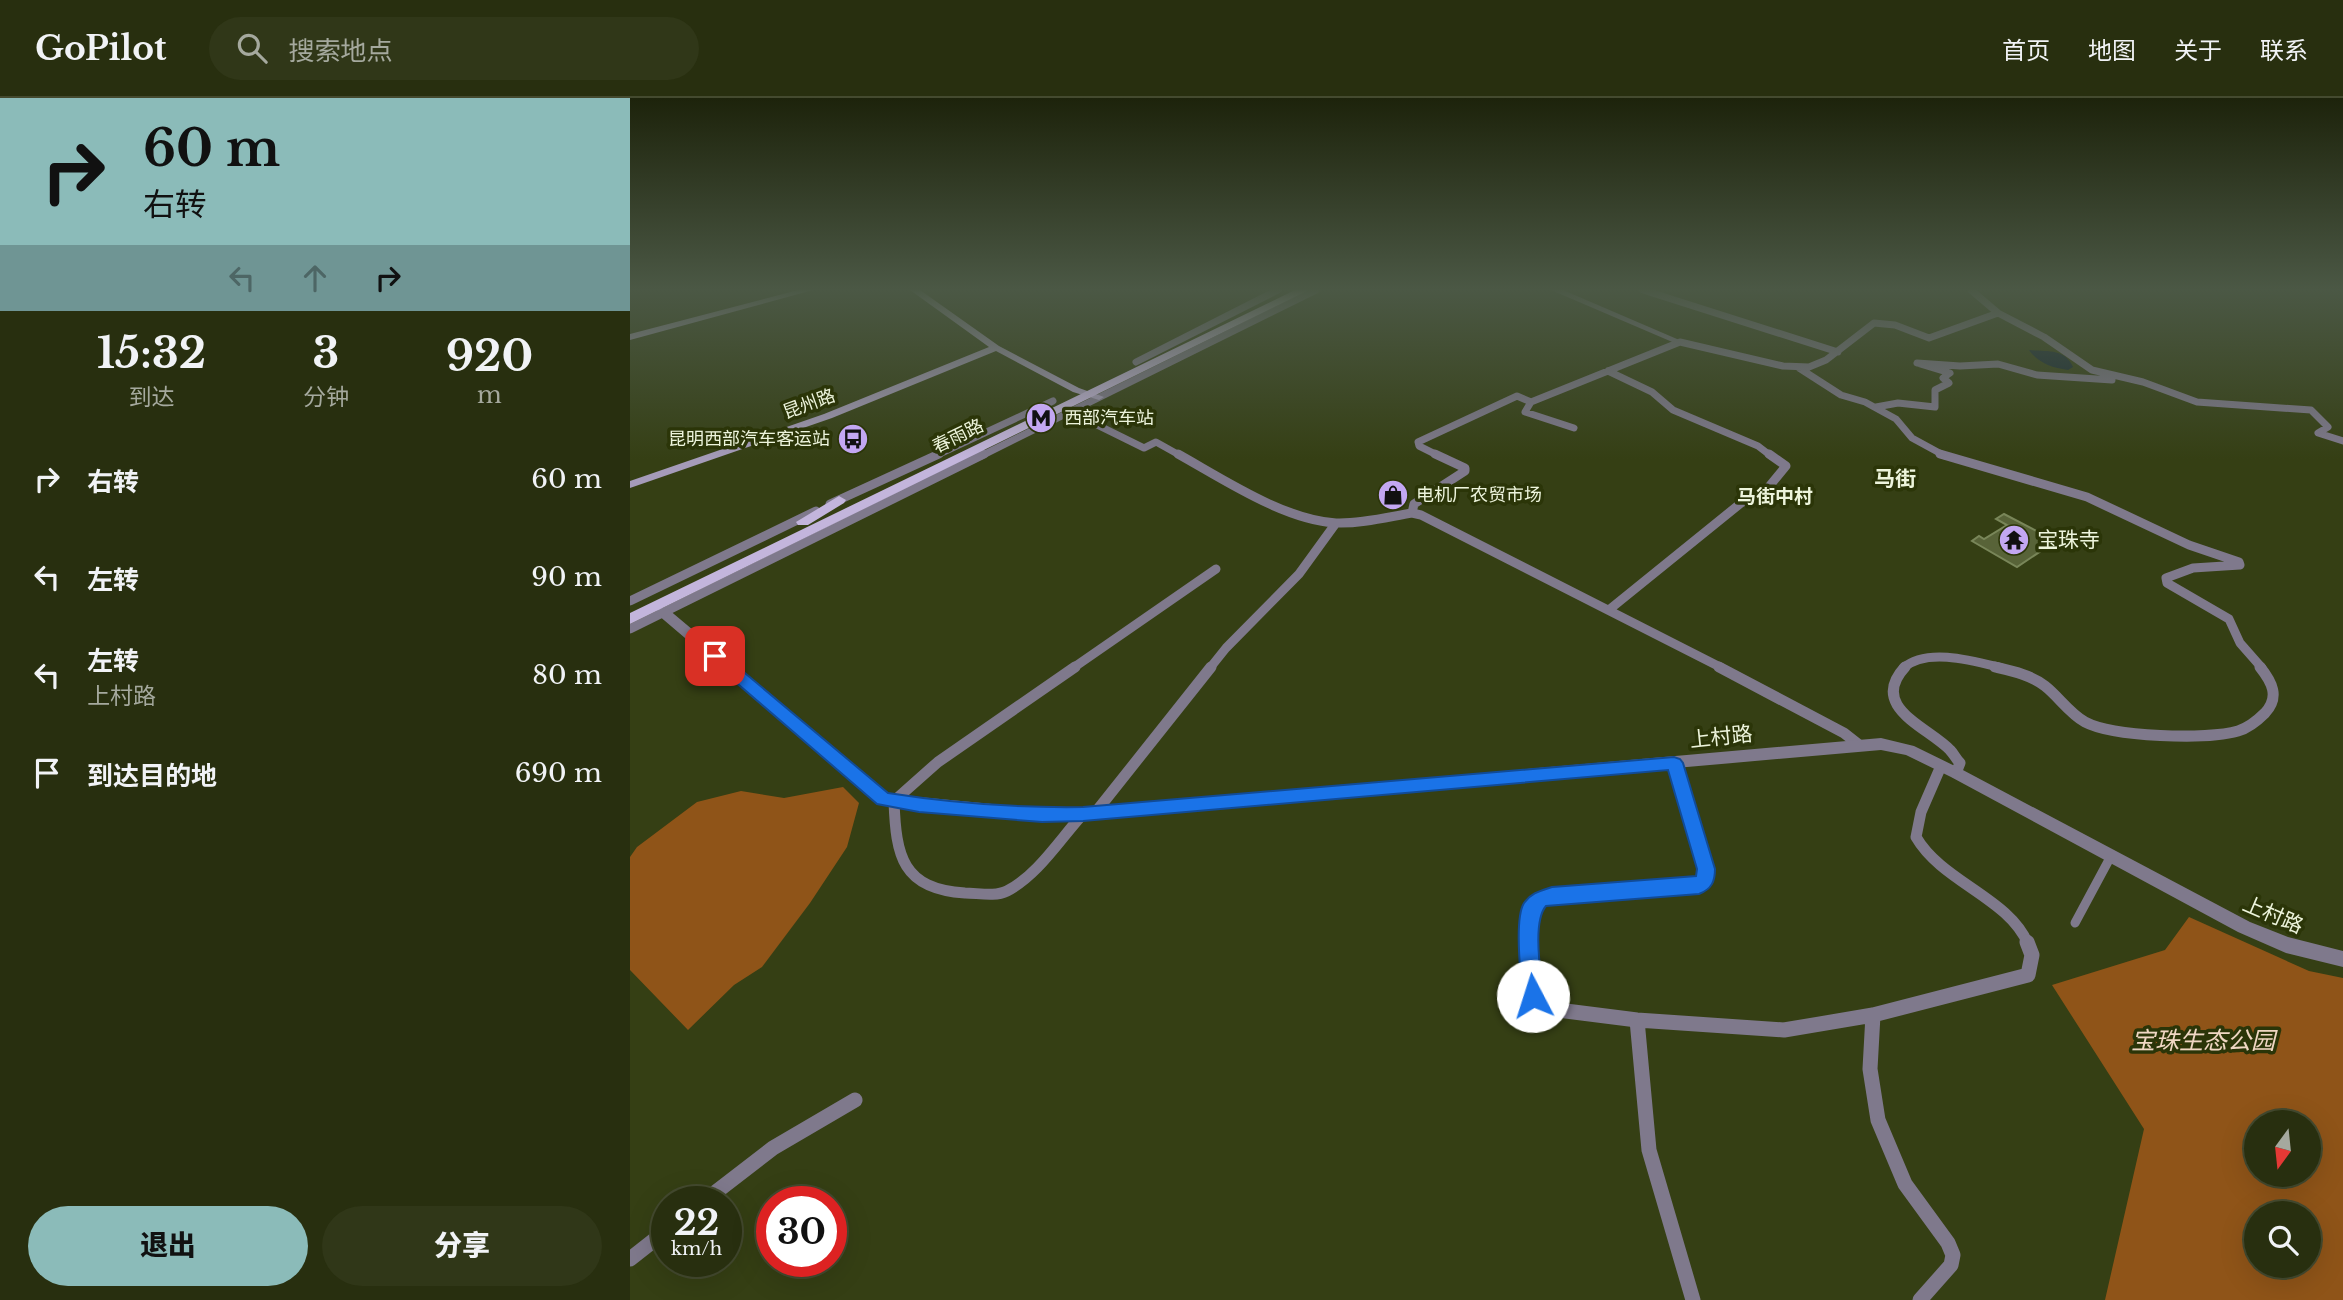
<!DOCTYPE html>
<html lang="zh">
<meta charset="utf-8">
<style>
:root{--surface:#282f0f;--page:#303718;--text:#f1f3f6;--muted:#a5a99e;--line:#444a2f;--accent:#8bbbb9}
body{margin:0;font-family:"Libre Baskerville","Noto Sans SC",serif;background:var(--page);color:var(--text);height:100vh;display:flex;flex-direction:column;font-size:26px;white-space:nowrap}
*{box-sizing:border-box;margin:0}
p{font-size:23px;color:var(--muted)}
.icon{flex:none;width:38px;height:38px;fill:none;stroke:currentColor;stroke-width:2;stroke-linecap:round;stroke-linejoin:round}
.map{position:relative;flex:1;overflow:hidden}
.sheet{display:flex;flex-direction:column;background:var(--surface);width:630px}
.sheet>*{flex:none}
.top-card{background:#8bbbb9;color:#111;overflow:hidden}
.needle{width:46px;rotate:195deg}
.controls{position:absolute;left:1614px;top:1012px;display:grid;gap:14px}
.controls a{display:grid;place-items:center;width:77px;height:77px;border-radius:50%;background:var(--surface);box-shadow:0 7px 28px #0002,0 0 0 2px var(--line);font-size:35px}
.speed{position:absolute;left:21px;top:1088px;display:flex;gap:14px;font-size:35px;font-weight:700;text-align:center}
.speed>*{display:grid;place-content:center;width:91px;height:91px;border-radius:50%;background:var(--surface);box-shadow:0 7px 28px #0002,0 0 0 2px var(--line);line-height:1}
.speed small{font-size:18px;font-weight:400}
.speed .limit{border:10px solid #d22;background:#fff;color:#111}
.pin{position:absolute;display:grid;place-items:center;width:60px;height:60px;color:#fff;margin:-30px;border-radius:14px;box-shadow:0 4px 10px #0006}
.me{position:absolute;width:77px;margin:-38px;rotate:355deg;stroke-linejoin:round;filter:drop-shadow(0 0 5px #0008)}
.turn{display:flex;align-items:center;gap:24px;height:147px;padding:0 28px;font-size:32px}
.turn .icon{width:91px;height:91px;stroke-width:2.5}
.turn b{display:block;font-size:49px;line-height:60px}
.lanes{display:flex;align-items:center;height:66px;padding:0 28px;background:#0003;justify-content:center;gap:35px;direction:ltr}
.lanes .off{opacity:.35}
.eta{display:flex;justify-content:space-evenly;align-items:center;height:119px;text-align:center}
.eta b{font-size:42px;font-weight:800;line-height:49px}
.primary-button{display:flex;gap:14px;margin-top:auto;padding:14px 28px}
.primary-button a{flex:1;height:80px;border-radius:42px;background:var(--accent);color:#111;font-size:28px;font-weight:800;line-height:80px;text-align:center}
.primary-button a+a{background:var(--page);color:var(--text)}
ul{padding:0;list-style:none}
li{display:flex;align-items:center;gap:21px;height:98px;padding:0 28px}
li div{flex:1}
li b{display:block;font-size:26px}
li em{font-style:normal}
header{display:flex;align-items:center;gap:42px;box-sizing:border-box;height:98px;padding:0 35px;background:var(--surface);border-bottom:2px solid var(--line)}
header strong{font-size:33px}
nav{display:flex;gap:38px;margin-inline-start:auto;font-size:24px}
.search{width:490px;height:63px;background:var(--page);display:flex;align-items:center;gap:18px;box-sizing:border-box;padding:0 24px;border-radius:38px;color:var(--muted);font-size:26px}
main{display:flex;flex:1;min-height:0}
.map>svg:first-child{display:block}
.green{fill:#8f5418;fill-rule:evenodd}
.water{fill:#152733}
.building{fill:#586338;stroke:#798659;stroke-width:2}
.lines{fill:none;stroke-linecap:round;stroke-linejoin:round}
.pedestrian{stroke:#7f798c;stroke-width:9}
.minor-far3{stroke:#7f798c;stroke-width:7}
.minor-far2{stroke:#7f798c;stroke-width:9}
.minor-far1{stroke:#7f798c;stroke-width:11}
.minor{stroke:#7f798c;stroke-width:15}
.tertiary{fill:#7f798c;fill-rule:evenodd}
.secondary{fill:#a59bb9;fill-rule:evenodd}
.primary{fill:#c3b5dc;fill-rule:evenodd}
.route{fill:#1a73e8;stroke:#114b97;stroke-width:2}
.labels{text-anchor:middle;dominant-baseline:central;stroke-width:7;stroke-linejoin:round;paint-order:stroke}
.far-street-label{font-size:18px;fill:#edf4dc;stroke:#2b3508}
.far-poi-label{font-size:18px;fill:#edf4dc;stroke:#2b3508;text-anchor:start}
.far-neighbourhood-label{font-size:19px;font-weight:bold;fill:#edf4dc;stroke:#2b3508}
.far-quarter-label{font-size:21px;font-weight:bold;fill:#edf4dc;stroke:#2b3508}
.poi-label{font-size:21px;fill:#edf4dc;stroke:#2b3508;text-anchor:start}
.street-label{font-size:21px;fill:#edf4dc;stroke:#2b3508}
.near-park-label{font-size:24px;font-style:italic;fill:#f0d7c3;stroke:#2b3508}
</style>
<header>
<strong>GoPilot</strong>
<div class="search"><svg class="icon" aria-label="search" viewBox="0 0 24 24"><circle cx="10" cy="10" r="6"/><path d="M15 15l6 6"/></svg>搜索地点</div>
<nav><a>首页</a><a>地图</a><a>关于</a><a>联系</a></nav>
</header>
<main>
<section class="sheet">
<div class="top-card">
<div class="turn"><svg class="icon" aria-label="right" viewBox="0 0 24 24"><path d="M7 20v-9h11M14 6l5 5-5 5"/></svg><div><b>60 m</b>右转</div></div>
<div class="lanes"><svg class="icon off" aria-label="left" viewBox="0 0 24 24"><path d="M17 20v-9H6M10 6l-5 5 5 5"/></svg><svg class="icon off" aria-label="ahead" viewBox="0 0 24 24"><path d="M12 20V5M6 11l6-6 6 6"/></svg><svg class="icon" aria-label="right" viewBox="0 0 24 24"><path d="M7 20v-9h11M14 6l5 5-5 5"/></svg></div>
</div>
<div class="eta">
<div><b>15:32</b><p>到达</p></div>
<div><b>3</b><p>分钟</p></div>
<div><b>920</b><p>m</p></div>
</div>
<ul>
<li><svg class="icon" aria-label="right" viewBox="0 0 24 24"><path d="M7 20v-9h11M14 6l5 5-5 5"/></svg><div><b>右转</b></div><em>60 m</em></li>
<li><svg class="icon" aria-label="left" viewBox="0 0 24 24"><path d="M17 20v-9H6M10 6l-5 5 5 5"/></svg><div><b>左转</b></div><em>90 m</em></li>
<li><svg class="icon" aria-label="left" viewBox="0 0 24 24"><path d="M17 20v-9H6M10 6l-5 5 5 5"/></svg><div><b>左转</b><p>上村路</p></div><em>80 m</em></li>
<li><svg class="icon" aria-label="arrive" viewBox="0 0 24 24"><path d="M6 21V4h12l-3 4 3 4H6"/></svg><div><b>到达目的地</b></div><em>690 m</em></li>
</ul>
<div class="primary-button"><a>退出</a><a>分享</a></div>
</section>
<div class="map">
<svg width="1713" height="1202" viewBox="0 0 1713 1202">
<rect width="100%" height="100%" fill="#353f14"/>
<path class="green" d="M 213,689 L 229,705 L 217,749 L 180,805 L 132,869 L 104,887 L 58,932 L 0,872 L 0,759 L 7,749 L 67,704 L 111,693 L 154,700 Z
M 1559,819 L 1679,873 L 1713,880 L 1713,1202 L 1475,1202 L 1514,1031 L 1422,887 L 1535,852 ZM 1626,1024 L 1678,1024 L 1678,1076 L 1626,1076 ZM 1626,1115 L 1678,1115 L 1678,1167 L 1626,1167 Z"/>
<path class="water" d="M 1399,252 C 1417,254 1435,250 1443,269 L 1438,272 C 1422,270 1408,265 1399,252 Z"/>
<path class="building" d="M 1374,416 L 1426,443 L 1387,469 L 1342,443 L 1349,438 L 1354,441 L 1377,427 L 1366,421 Z"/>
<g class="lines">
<path class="pedestrian" d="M 1445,825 L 1481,758"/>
<path class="minor-far3" d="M 1013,192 L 1208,254
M 1341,192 L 1368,215 L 1414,239 L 1462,272 L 1513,284 L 1567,304 L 1681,312 L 1698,329 L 1688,335 L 1713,343
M 506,264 L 648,192
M 1169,270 L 1211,297 L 1235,304 L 1266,321 L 1282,340 L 1315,358
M 978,273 L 1022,294 L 1043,312 L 1128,348 L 1141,358
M 1246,309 L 1268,305 L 1305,309 L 1305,292 L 1319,285 L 1313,280 L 1320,275 L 1287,265 L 1330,268 L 1368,266 L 1407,277 L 1482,282
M 439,313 L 514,350 L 526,344 L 551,358
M 944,330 L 895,314 L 901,304 L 1050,244 L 1153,268 L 1179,269 L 1196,262 L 1244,225 L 1265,227 L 1299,240 L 1368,215
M 305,358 L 423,303
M 351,358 L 686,192
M 809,358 L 789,348 L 788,344 L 887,298 L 901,304"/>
<path class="minor-far2" d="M 548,356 C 593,381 654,422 706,425 C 731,426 758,419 782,415 L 791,417 L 1092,570
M 1310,356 L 1457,399 L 1559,447 L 1609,464 L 1610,467 L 1563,470 L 1536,480 L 1537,485 L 1599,521 L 1610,545 L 1632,570
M 200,406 L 309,356
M 782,415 L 784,406 L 835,373 L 835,370 L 805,356
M 0,503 L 186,413
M 980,511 L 1111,405 L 1137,391 L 1156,368 L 1139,356
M 0,531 L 354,356
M 443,570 L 586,471
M 580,570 L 596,550 L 669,476 L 706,425
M 1273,570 C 1297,549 1344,563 1372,570"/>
<path class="minor-far1" d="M 445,569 L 308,664 L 264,703 C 266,758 272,791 335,795 C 348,795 365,799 377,793 C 408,777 430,741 453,716
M 1089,569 L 1214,635 L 1228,646
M 1275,569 C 1238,609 1298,629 1320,652 C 1324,656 1326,661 1330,665 L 1326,675
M 1365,569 C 1382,573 1401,577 1415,588 C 1429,599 1439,615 1455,624 C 1483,639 1577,642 1608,633 C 1618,630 1627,623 1635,615 C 1650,599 1642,584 1630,569
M 1311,668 L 1291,714 L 1286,739 C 1312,784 1379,800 1398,846
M 465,715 L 581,569
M 900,846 C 901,822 895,806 922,798 L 1069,788 L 1075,781 L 1076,771 L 1044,665"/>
<path class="minor" d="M 900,844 L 899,870 L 903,898 L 911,907 L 928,912 L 1007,922 L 1154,932 L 1243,917 L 1398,877 L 1402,857 L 1397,844
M 1243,917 L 1240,971 L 1248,1022 L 1275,1086 L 1318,1145 L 1323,1157 L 1321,1167 L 1290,1202
M 1007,922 L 1019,1052 L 1063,1202
M 73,1104 L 143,1050 L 225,1002
M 0,1161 L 37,1132"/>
<path class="tertiary" d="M 921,192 L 933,192 L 1054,244 L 1047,246 Z
M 33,510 L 38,511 L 258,696 L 413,711 L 453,710 L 1251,640 L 1284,648 L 1331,671 L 1620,824 L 1658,839 L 1713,853 L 1713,869 L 1656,855 L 1608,834 L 1321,679 L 1276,657 L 1251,652 L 453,722 L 413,723 L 254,707 L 249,705 L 28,517 L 27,514 L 28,511 Z"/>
<path class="secondary" d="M 168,192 L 183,192 L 0,242 L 0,236 Z
M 280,192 L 290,192 L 369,248 L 449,290 L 474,299 L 469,302 L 443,294 L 366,253 L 202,320 L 0,390 L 0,383 L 194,316 L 359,249 Z"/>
<path class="primary" d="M 665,192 L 679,192 L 0,526 L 0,515 Z
M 209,398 L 216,402 L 214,405 L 178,427 L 168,427 L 166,424 Z"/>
</g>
<linearGradient id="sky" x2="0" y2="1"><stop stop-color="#1d230b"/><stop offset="0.53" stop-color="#4b5845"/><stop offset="1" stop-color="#4b5845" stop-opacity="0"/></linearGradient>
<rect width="1713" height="361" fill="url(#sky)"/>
<path class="route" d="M 85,553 L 91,555 L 258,695 C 322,705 388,710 453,709 L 1044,659 L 1050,661 L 1053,665 L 1085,771 C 1085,783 1082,791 1069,796 L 916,808 C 902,824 911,876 913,898 L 910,905 L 903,908 L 895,905 L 892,898 C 891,878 884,821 894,805 C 901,795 910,793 922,789 L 1066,778 L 1067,771 L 1038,672 L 453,723 L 412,724 L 289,714 L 247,706 L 80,562 L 78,558 L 80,555 Z"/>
<defs>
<g id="metro-disc" transform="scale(1.575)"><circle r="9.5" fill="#c3a7f2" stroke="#2b3508"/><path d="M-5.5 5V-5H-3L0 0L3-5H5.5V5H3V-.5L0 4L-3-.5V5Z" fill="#111"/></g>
<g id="bus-disc" transform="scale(1.575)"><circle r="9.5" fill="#c3a7f2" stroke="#2b3508"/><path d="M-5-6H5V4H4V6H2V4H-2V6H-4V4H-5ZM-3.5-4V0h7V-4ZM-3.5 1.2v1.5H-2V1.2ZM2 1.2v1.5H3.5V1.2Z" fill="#111"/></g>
<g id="shop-disc" transform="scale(1.575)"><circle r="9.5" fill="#c3a7f2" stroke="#2b3508"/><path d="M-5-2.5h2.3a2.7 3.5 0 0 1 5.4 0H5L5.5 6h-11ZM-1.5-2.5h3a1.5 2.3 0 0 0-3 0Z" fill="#111"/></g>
<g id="temple-disc" transform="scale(1.575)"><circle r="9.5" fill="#c3a7f2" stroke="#2b3508"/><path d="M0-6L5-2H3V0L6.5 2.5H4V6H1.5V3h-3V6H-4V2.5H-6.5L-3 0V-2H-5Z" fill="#111"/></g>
</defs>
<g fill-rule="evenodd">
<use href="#metro-disc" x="411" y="320"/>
<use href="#bus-disc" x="223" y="341"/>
<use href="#shop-disc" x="763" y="397"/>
<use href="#temple-disc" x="1384" y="442"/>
</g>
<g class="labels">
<g class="far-street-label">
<text transform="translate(179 306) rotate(-20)">昆州路</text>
<text transform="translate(328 338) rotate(-26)">春雨路</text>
</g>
<g class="far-poi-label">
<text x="434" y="320">西部汽车站</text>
<text x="200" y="341" text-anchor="end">昆明西部汽车客运站</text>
<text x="786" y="397">电机厂农贸市场</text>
</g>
<g class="far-neighbourhood-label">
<text x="1145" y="398">马街中村</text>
</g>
<g class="far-quarter-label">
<text x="1265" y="381">马街</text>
</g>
<g class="poi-label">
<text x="1407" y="442">宝珠寺</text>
</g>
<g class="street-label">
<text transform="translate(1091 639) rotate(-6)">上村路</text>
<text transform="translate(1643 817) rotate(23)">上村路</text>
</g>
<g class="near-park-label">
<text x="1573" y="942">宝珠生态公园</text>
</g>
</g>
</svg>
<div class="controls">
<a><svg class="needle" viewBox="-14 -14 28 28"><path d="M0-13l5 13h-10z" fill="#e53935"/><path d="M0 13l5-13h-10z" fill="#a5a99e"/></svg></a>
<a><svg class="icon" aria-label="search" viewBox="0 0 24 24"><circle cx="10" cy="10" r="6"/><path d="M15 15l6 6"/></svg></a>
</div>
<div class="speed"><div>22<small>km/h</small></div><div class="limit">30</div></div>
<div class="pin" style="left:85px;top:558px;background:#d93025"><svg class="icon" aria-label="arrive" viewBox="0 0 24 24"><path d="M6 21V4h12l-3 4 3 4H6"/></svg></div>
<svg class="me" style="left:903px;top:898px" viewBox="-20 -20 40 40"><circle r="19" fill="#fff"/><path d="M0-13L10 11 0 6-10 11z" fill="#1a73e8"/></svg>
</div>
</main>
